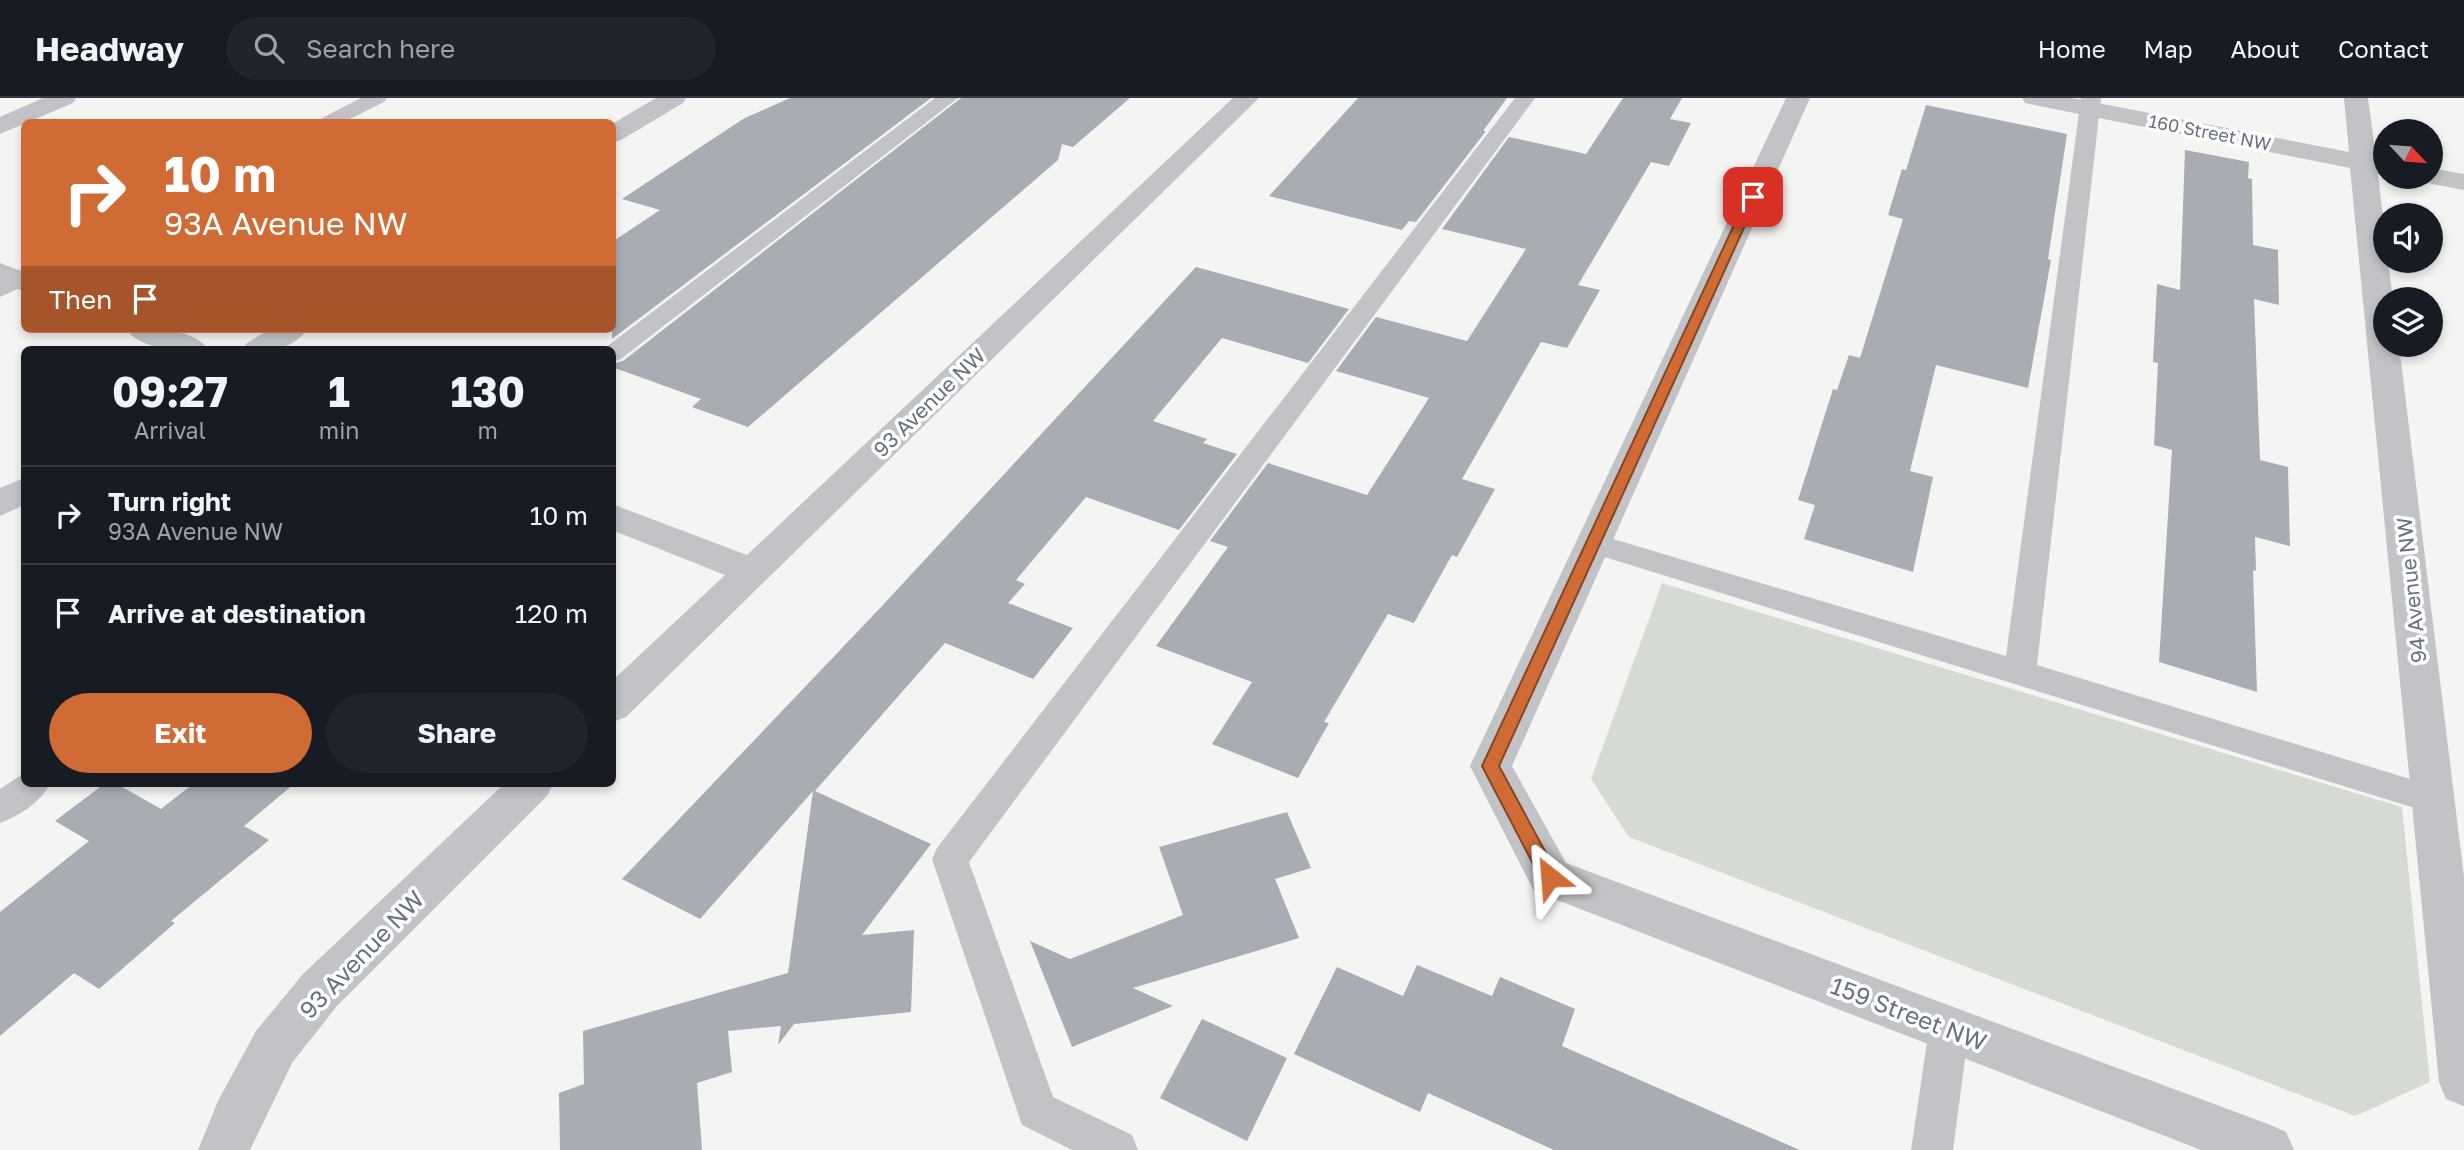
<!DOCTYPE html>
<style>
:root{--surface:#171b24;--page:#20242c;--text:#f1f3f6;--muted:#9ea1a6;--line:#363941;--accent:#d06b36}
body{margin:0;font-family:"Golos Text",sans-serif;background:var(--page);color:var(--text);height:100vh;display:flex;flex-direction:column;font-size:26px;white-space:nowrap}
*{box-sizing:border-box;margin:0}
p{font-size:23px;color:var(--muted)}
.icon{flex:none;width:38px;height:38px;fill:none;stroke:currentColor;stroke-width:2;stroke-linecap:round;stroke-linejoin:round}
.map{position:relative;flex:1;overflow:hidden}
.drawer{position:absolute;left:21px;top:248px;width:595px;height:441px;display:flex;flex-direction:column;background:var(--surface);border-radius:10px;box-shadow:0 4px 10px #0003}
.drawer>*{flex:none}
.guide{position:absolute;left:21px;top:21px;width:595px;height:214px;border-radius:10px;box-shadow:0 4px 10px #0003;background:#d06b36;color:#fff;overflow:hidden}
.needle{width:46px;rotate:116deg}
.tools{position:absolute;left:2373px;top:21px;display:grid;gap:14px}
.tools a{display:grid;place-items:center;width:70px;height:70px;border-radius:50%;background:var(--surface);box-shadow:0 4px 10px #0003;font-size:35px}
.pin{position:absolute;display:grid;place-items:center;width:60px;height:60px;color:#fff;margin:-30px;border-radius:14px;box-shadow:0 4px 10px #0006}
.me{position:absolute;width:77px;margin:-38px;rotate:332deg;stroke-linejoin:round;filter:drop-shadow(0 0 5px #0008)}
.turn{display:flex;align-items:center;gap:24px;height:147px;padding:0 28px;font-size:32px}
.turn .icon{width:91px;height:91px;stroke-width:2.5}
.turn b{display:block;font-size:49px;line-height:60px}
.then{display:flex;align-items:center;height:66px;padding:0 28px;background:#0003;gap:14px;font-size:26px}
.eta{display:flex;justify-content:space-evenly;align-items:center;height:119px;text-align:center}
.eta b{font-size:42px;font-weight:700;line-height:49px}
.button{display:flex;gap:14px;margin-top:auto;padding:14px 28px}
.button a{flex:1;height:80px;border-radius:42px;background:var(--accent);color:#fff;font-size:28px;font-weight:700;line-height:80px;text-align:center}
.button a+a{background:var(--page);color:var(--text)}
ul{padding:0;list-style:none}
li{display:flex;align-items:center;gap:21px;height:98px;padding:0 28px;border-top:2px solid var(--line)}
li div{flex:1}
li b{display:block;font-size:26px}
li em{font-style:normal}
header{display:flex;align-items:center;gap:42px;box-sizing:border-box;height:98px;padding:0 35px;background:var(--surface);border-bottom:2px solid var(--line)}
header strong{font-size:33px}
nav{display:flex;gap:38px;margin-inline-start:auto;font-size:24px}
.search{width:490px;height:63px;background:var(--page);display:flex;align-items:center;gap:18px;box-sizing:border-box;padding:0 24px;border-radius:38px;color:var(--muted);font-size:26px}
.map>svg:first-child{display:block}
.green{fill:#d5dbd3}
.building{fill:#a7adb3}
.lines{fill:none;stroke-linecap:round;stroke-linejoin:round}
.service{fill:#c1c3c6;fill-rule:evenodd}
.minor{fill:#c1c3c6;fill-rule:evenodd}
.tertiary{fill:#c1c3c6;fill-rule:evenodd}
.route{fill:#d06b36;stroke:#874623;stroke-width:2}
.labels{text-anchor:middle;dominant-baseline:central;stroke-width:7;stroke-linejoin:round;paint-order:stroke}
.far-street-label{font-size:18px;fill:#67727f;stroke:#fff}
.street-label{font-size:21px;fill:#67727f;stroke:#fff}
.near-street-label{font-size:24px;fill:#67727f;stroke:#fff}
</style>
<header>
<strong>Headway</strong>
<div class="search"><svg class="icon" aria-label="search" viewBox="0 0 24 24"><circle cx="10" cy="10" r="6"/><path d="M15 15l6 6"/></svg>Search here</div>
<nav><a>Home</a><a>Map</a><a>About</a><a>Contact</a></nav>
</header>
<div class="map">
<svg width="2464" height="1052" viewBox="0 0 2464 1052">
<rect width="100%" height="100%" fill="#f4f5f2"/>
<path class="green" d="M 1662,485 L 2402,709 L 2430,984 L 2355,1018 L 1629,739 L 1591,681 Z"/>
<path class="building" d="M 790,0 L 931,0 L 612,241 L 612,144 L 660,112 L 622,101 L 743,21 Z
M 961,0 L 1130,0 L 1073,49 L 1062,46 L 1058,62 L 748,329 L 692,309 L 701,301 L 612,269 L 612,266 L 623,263 Z
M 1358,0 L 1507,0 L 1483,33 L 1486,33 L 1416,124 L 1409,123 L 1402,132 L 1269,98 Z
M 1623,0 L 1682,0 L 1670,21 L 1691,25 L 1669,68 L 1651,64 L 1578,187 L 1600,192 L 1567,250 L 1541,244 L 1462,381 L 1495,391 L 1457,459 L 1452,457 L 1414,525 L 1388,516 L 1324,624 L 1329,625 L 1298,680 L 1212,646 L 1252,584 L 1156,548 L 1228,449 L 1210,443 L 1268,365 L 1367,397 L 1429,300 L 1336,273 L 1376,219 L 1467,243 L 1526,151 L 1442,131 L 1509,39 L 1586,56 Z
M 1926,7 L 2067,36 L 2048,161 L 2051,162 L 2028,290 L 1936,267 L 1910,373 L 1933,379 L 1913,474 L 1804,441 L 1815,407 L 1798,402 L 1833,291 L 1837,292 L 1849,257 L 1860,260 L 1903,121 L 1888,117 L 1902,71 L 1906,72 Z
M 2185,52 L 2249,64 L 2248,80 L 2252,81 L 2253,147 L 2278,152 L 2279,207 L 2254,201 L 2260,362 L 2288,369 L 2290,448 L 2255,439 L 2256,473 L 2253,472 L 2257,594 L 2159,564 L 2172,352 L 2154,347 L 2158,265 L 2153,264 L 2157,186 L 2180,192 Z
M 1196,169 L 1349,211 L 1308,265 L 1222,240 L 1153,323 L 1207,341 L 1203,345 L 1237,356 L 1179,432 L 1086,399 L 1016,482 L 1025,486 L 1008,505 L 1073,530 L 1033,581 L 945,545 L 815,693 L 931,746 L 862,837 L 914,832 L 911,914 L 794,926 L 778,947 L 781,928 L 728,933 L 732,974 L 697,985 L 702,1052 L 560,1052 L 559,995 L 584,986 L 583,933 L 788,875 L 813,693 L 700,821 L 622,781 L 882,508 Z
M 104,686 L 117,686 L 161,711 L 193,686 L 294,686 L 244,728 L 269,742 L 171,823 L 175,825 L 99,891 L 74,875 L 0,938 L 0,814 L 89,743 L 55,723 Z
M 1287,714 L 1311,770 L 1275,781 L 1299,840 L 1133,890 L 1173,908 L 1072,949 L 1030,843 L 1070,861 L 1183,817 L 1159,749 Z
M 1417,867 L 1492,898 L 1500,879 L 1575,911 L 1562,948 L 1800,1052 L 1554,1052 L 1428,995 L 1420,1014 L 1294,956 L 1337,869 L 1403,898 Z
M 1202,921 L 1287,960 L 1247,1043 L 1160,1000 Z"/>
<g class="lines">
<path class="service" d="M 361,0 L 387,0 L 384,4 L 344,24 L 319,24 L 322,20 Z
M 935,0 L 958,0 L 621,261 L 612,264 L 612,252 L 602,252 Z
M 1515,0 L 1535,0 L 969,764 L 1053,999 L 1132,1037 L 1138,1052 L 1072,1052 L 1022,1027 L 932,761 L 937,750 Z
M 2081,0 L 2101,0 L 2037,567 L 2446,692 L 2452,702 L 2446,712 L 2434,716 L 1582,452 L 1578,445 L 1582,438 L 1593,435 L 2006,558 Z
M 24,172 L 24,188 L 0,199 L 0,182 Z
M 24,675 L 24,686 L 50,686 C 41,704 19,718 0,725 L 0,691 Z
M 1949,912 L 1963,918 L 1969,931 L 1953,1052 L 1911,1052 L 1929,931 L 1935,918 Z"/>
<path class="minor" d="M 656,0 L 686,0 L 683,5 L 621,42 L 612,45 L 612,26 Z
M 1233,0 L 1259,0 L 626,619 L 612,624 L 612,583 L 725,477 L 612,432 L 612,406 L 747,457 Z
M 1786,0 L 1810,0 L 1512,668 L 1566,765 L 2268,1026 L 2286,1034 L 2294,1052 L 2201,1052 L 1534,793 L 1470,668 Z
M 2022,0 L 2072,0 L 2349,54 L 2344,0 L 2368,0 L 2376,59 L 2385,61 L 2385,77 L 2378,76 L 2385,137 L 2385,163 L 2388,163 L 2393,201 L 2385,201 L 2385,247 L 2399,247 L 2464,779 L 2464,1008 L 2446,1001 L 2439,984 L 2350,70 L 2034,7 L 2025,5 Z
M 2431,70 L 2464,76 L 2464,92 L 2422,84 L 2418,79 L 2431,79 Z
M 0,165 L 24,174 L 24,193 L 0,185 Z
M 126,231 C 150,231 193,229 209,252 C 184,252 142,254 126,231 Z
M 270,231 L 307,231 C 292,254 267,252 242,252 L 247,245 Z
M 24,380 L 24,407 L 0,418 L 0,390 Z
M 504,686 L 553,686 L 547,698 L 337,908 L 292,965 L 250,1052 L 198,1052 L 218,1003 L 256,933 L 303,876 Z"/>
<path class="tertiary" d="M 43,0 L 76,0 L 73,5 L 0,36 L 0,19 Z"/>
</g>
<path class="route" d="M 1753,96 L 1758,99 L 1499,668 L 1559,779 L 1556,785 L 1550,787 L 1543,785 L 1482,668 L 1747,99 Z"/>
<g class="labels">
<g class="far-street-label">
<text transform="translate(2210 34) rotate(11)">160 Street NW</text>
</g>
<g class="street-label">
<text transform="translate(929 304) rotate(-44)">93 Avenue NW</text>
<text transform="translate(2411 492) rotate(-96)">94 Avenue NW</text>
</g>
<g class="near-street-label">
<text transform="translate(361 856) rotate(-46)">93 Avenue NW</text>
<text transform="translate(1909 915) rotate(21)">159 Street NW</text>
</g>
</g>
</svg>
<div class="tools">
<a><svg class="needle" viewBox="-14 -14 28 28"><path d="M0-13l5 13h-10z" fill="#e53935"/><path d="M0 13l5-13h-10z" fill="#9ea1a6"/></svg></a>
<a><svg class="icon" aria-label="sound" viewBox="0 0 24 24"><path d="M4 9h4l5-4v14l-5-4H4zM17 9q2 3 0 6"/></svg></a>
<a><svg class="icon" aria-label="layers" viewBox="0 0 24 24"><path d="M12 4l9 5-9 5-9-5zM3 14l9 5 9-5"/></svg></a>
</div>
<div class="pin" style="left:1753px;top:99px;background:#d93025"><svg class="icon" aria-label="arrive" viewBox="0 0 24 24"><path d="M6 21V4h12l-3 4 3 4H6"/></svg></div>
<svg class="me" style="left:1550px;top:779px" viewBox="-20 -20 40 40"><path d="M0-17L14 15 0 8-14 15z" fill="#d06b36" stroke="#fff" stroke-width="4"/></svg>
<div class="guide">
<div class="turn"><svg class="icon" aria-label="right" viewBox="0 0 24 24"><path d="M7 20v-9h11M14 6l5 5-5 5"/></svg><div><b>10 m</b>93A Avenue NW</div></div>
<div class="then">Then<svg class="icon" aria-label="arrive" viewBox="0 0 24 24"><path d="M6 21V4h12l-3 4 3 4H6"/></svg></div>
</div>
<section class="drawer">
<div class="eta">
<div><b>09:27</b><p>Arrival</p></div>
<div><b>1</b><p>min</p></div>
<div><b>130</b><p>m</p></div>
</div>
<ul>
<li><svg class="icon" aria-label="right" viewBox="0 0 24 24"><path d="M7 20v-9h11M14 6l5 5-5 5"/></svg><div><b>Turn right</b><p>93A Avenue NW</p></div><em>10 m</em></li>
<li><svg class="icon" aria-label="arrive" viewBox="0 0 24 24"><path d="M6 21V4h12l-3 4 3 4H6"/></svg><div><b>Arrive at destination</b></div><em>120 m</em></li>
</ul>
<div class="button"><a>Exit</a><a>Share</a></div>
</section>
</div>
